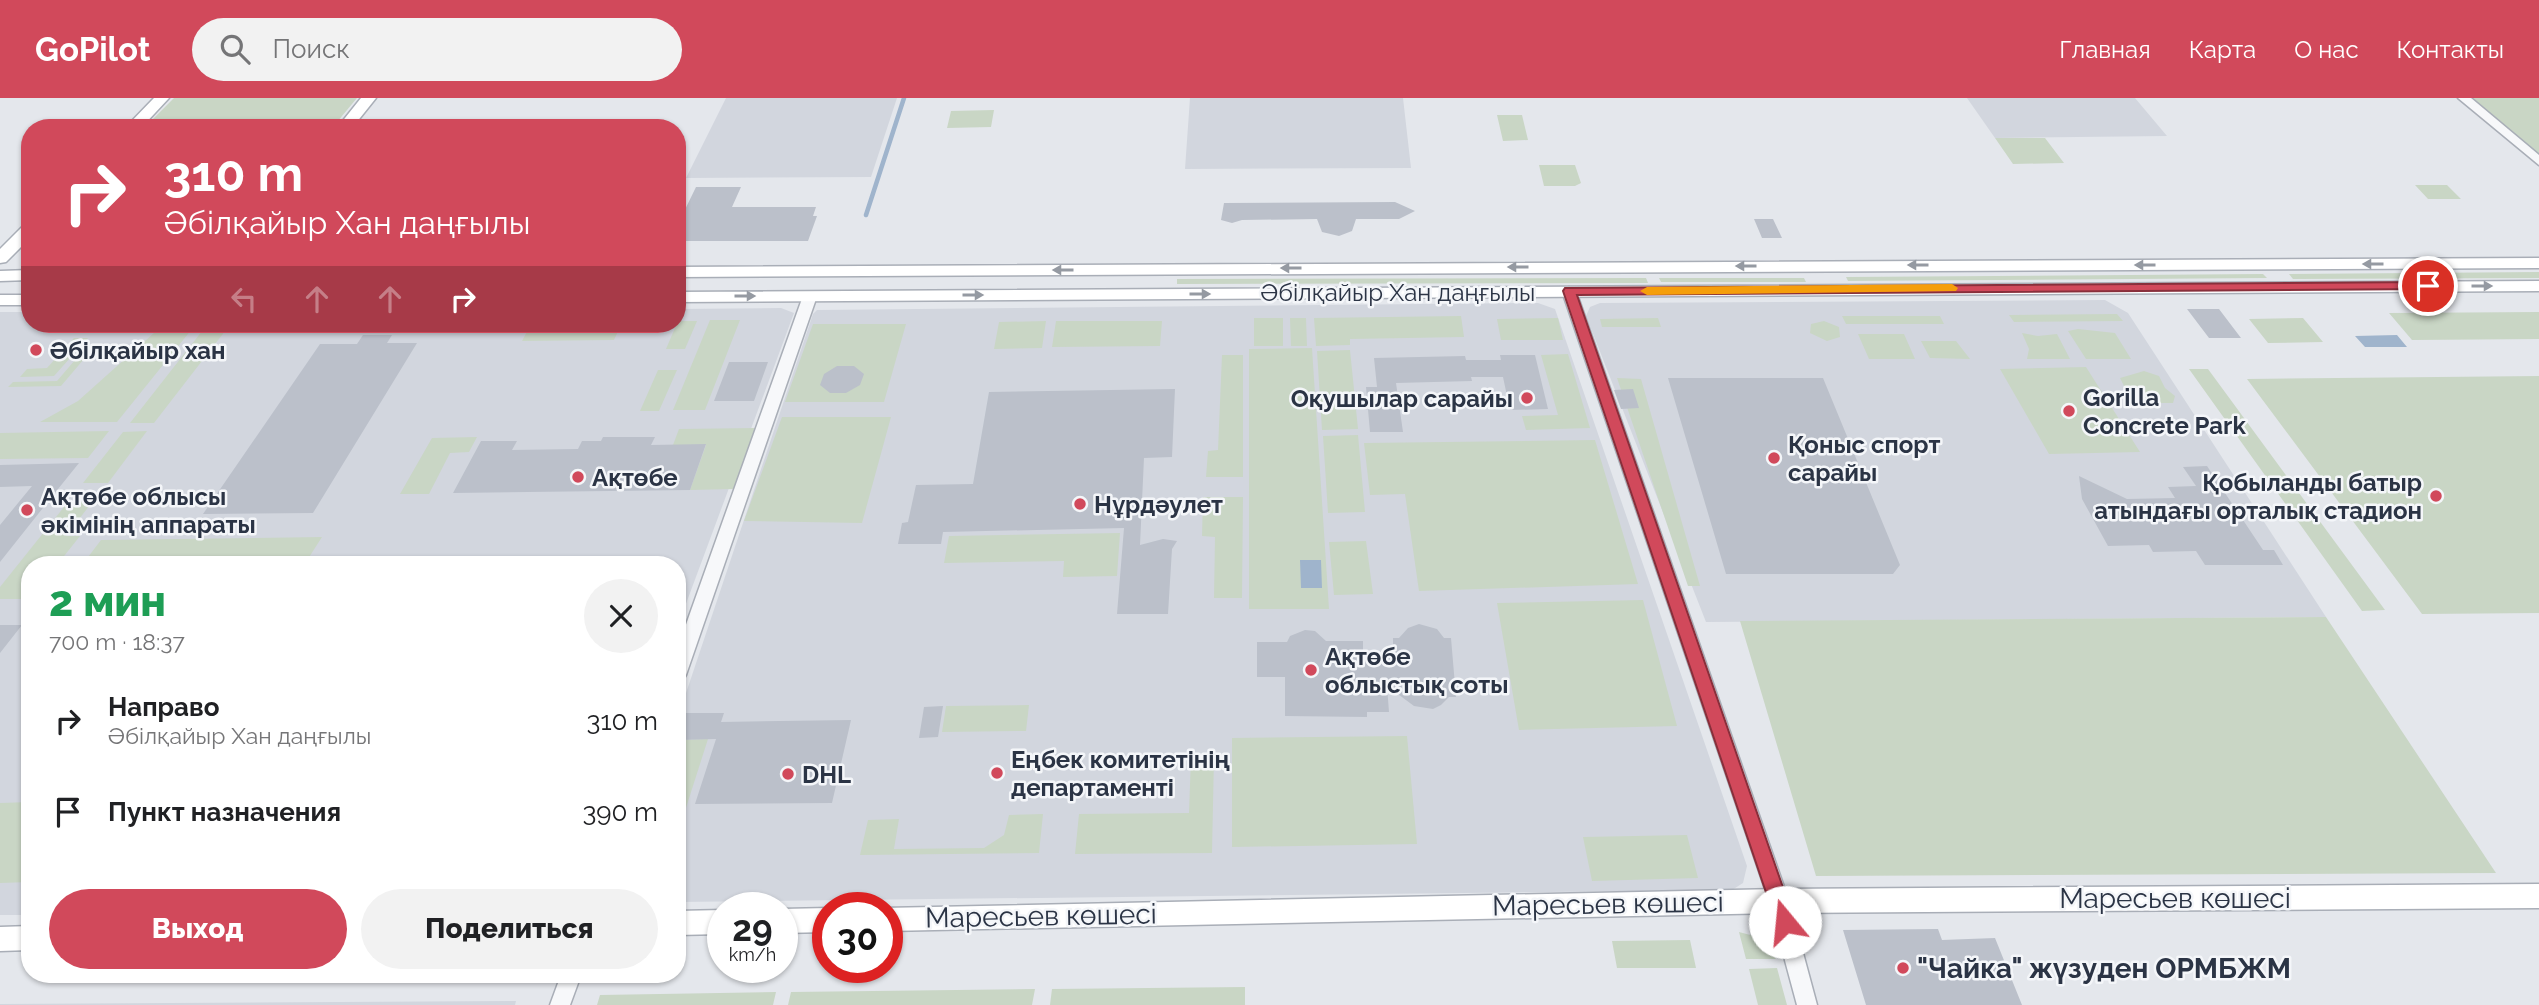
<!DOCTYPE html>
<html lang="ru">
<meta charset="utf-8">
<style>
:root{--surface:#fff;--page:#f2f2f2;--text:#202124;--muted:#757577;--accent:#d1495b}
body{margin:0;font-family:Raleway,sans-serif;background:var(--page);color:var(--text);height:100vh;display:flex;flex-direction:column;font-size:26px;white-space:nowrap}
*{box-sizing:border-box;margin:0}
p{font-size:23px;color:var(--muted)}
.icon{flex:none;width:38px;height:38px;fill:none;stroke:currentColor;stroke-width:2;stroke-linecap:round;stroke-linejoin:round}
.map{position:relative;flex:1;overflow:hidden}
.drawer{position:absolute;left:21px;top:458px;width:665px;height:427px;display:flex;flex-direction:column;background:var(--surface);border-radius:28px;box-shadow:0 2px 5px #0004}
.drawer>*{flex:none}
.top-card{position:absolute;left:21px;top:21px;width:665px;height:214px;border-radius:28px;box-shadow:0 2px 5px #0004;background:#d1495b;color:#fff;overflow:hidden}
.speed{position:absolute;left:707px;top:794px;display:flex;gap:14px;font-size:35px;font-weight:700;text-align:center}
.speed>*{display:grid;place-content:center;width:91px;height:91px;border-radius:50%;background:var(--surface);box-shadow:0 2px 5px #0004;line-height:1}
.speed small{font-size:18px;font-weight:400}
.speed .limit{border:10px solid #d22;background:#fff;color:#111}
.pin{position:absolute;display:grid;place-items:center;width:60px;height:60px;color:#fff;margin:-30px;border:4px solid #fff;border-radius:50%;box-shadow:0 2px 7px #0007}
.me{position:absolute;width:77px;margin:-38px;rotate:343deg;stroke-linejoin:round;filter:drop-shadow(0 0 5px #0008)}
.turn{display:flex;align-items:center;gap:24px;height:147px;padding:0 28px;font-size:32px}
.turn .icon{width:91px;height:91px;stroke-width:2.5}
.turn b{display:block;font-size:49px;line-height:60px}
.lanes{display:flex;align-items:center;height:66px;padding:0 28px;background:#0003;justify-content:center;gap:35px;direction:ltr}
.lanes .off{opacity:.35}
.round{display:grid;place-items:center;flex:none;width:74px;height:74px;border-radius:37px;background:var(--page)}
.headline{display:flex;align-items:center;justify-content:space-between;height:119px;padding:0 28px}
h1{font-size:42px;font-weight:800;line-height:52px;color:#1e9e55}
.primary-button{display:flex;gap:14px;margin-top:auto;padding:14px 28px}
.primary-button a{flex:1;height:80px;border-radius:42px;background:var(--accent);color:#fff;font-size:28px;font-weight:800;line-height:80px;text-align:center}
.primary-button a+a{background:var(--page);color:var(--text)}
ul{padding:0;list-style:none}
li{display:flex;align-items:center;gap:21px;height:91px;padding:0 28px}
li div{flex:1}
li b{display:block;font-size:26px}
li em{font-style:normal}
header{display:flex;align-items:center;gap:42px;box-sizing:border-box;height:98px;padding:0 35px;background:var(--accent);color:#fff}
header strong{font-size:33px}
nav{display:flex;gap:38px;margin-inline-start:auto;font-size:24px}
.search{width:490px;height:63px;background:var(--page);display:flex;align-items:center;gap:18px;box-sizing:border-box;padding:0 24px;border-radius:38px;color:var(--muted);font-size:26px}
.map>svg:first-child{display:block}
.built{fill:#d2d6de}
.green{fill:#c9d6c5}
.water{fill:#9fb4cc}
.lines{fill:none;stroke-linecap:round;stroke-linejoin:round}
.stream{stroke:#9fb4cc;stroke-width:4.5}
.building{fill:#bbc0ca}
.street-casing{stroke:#a9aeb7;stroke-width:3}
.secondary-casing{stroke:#a9aeb7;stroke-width:3}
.street{fill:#f7f8fa;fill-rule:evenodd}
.secondary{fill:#fff;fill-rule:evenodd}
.oneway{fill:#959aa2}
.route{fill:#d1495b;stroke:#882f3b;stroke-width:2}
.slow{fill:#f59e0b}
.poi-dot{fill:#d1495b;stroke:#f4f6f9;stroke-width:2.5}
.labels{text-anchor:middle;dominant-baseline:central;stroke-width:5;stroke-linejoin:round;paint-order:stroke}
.street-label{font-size:24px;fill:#2b3445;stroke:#f4f6f9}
.poi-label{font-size:24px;font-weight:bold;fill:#2b3445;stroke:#f4f6f9;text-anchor:start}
.near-street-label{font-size:28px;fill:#2b3445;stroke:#f4f6f9}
.near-poi-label{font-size:28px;font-weight:bold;fill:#2b3445;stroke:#f4f6f9;text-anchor:start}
</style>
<header>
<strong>GoPilot</strong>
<div class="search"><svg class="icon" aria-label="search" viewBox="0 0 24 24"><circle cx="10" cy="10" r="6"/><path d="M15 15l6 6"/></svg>Поиск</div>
<nav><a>Главная</a><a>Карта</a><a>О нас</a><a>Контакты</a></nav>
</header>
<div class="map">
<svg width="2539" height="907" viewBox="0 0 2539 907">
<rect width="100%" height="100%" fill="#e4e7ec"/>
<path class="built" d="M 726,0 L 897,0 L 871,79 L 686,80 Z
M 1190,0 L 1403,0 L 1411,70 L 1185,71 Z
M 1967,0 L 2135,0 L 2167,38 L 1995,40 Z
M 2105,202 L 2128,215 L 2326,519 L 1706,524 L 1586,218 L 1590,209 L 1600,205 Z
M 1538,205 L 1555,211 L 1747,768 L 1743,785 L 1732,792 L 677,804 L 677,622 L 813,216 L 817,212 Z
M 781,210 L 794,215 L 677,530 L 677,467 L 30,467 L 30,817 L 0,817 L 0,214 L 30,214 L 30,226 L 677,226 L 677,211 Z
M 516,903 L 515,907 L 0,907 L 0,906 Z"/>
<path class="green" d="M 174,0 L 357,0 L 332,30 L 144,30 Z
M 2470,0 L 2539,0 L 2539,58 Z
M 994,12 L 991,29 L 947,30 L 951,13 Z
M 1497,17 L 1522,17 L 1528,42 L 1503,43 Z
M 1995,40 L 2045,40 L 2064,65 L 2013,66 Z
M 1539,67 L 1575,67 L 1581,85 L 1575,88 L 1544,88 Z
M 2415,87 L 2447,87 L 2461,101 L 2428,101 Z
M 2539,174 L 2539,180 L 2293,181 L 2289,176 Z
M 2263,176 L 2267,180 L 1848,183 L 1846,179 Z
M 1646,180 L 1648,185 L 1177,186 L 1177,181 Z
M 1659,180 L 1804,180 L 1806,184 L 1661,184 Z
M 2539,214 L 2539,241 L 2412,242 L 2389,215 Z
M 2117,216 L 2123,223 L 2014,224 L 2009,217 Z
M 1461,218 L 1464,239 L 1350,241 L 1350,247 L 1316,248 L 1314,220 Z
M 1842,218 L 1940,218 L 1944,226 L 1846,226 Z
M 1254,220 L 1283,220 L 1283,248 L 1254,248 Z
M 1290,220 L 1306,220 L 1307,248 L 1291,248 Z
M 1558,220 L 1563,242 L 1501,242 L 1497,221 Z
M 1658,220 L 1661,229 L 1602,229 L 1600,221 Z
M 2303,220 L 2323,244 L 2268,245 L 2249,221 Z
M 710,222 L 740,222 L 705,312 L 673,312 Z
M 678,223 L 697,223 L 685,251 L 666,251 Z
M 1046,223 L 1042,250 L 994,251 L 999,224 Z
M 1056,223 L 1162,223 L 1160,248 L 1052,249 Z
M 1824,223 L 1839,229 L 1840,239 L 1827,243 L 1810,235 L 1811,226 Z
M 164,226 L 196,226 L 117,324 L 40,324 L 78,303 Z
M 813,226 L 906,226 L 884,304 L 785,304 Z
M 621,227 L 614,242 L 522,243 L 530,228 Z
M 206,228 L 229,228 L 154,325 L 130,325 Z
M 2078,231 L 2115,235 L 2131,261 L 2086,261 L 2068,233 Z
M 2022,235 L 2038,238 L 2057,236 L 2070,261 L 2027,261 L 2029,251 Z
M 1858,236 L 1904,236 L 1915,261 L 1869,261 Z
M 74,240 L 88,240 L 54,278 L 20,279 L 27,271 L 47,270 Z
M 1921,243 L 1956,243 L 1970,261 L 1930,260 Z
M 87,248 L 95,248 L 61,288 L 8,289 L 13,284 L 57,283 Z
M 1312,250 L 1329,511 L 1249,511 L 1249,251 Z
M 1350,252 L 1358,331 L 1322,332 L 1317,253 Z
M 1568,256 L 1590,330 L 1526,332 L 1522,318 L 1558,317 L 1541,257 Z
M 1222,257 L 1243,257 L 1243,379 L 1206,379 L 1208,353 L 1218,352 Z
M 2086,269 L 2140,354 L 2049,356 L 2000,271 Z
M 2189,271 L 2208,271 L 2385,512 L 2362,513 Z
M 658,272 L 677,272 L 659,313 L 640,313 Z
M 2144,273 L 2159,278 L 2165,290 L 2175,298 L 2173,305 L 2147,305 L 2129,298 L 2120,280 Z
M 2539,278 L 2539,515 L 2422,516 L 2247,281 Z
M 1617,280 L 1641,281 L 1700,488 L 1688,488 Z
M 782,319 L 891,319 L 862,425 L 744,423 Z
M 755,330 L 734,391 L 690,392 L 706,347 L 673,347 L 679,331 Z
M 109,333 L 88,360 L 0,361 L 0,335 Z
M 147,333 L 108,385 L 83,385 L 123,334 Z
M 1358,337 L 1365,414 L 1328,415 L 1323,338 Z
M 477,339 L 469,354 L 450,355 L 429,396 L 400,396 L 432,340 Z
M 1595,342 L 1638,486 L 1419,493 L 1405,396 L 1370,397 L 1364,345 Z
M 1203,399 L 1243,399 L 1242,500 L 1214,500 L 1215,439 L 1202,438 Z
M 93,403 L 66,438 L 80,438 L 57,467 L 30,467 L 30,501 L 0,501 L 0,489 L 68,404 Z
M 1120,435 L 1117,478 L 1063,479 L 1064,463 L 944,465 L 949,438 Z
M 322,439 L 306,464 L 82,467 L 101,442 Z
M 1366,443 L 1373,496 L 1334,497 L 1329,444 Z
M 1643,502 L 1677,628 L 1519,632 L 1497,505 Z
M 2326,519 L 2496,775 L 1816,778 L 1740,523 Z
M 1029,607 L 1026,633 L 942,634 L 946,608 Z
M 1407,638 L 1417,746 L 1232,749 L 1232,640 Z
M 708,641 L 684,716 L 677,716 L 677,642 Z
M 1191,659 L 1214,659 L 1212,755 L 1075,756 L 1079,716 L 1189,715 Z
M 30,704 L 30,784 L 0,785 L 0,705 Z
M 1043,716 L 1039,755 L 860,757 L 868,722 L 899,721 L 894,751 L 984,750 L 1004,737 L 1009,717 Z
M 1687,737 L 1698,780 L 1592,783 L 1583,739 Z
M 1739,834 L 1758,839 L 1776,861 L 1746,861 Z
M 1690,842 L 1696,870 L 1617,870 L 1612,843 Z
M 1777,870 L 1787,907 L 1758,907 L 1749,871 Z
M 1245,889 L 1245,907 L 1050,907 L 1052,891 Z
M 1035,891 L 1032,907 L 788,907 L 791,894 Z
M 776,894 L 773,907 L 597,907 L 600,897 Z"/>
<path class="water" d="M 2397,237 L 2407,249 L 2365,249 L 2355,238 Z
M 1300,462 L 1321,462 L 1322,490 L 1301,490 Z"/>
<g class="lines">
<path class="stream" d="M 866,117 L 904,0"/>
</g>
<path class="building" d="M 696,89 L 741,89 L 732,109 L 816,109 L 813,118 L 817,118 L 808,143 L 677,143 L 677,128 Z
M 1395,104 L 1415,113 L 1399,121 L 1356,121 L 1352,133 L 1339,138 L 1322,134 L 1317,121 L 1242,122 L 1232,125 L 1221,122 L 1224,105 Z
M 1754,121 L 1773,121 L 1782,140 L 1762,140 Z
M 2187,211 L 2219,211 L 2241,240 L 2209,240 Z
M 363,237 L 392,237 L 387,245 L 417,245 L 313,415 L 203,416 L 320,246 L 357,246 Z
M 1500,257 L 1535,257 L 1548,311 L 1510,312 L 1503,279 L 1471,279 L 1472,283 L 1396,285 L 1403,334 L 1370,334 L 1366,289 L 1377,289 L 1374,260 L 1465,258 L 1466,262 L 1501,262 Z
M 729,264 L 768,264 L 754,303 L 714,303 Z
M 837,268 L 854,268 L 864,276 L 860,287 L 846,295 L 830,295 L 820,287 L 824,276 Z
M 1668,280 L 1823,280 L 1900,467 L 1893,476 L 1726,476 Z
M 1175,291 L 1172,359 L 1144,360 L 1140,447 L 1163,441 L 1177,443 L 1172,451 L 1168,516 L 1117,516 L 1124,430 L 943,434 L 941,446 L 898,446 L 902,425 L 908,424 L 916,387 L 973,386 L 989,294 Z
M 1633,291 L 1639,310 L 1621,311 L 1614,292 Z
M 603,339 L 655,339 L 651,347 L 706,346 L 690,392 L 453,395 L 481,343 L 517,343 L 512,352 L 578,351 L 582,343 L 601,343 Z
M 79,365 L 54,396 L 0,464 L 0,427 L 32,388 L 0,389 L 0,367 Z
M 2207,368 L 2263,452 L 2274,452 L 2283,467 L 2205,467 L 2196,453 L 2153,454 L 2149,447 L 2108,448 L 2082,401 L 2079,378 L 2127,401 L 2175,400 L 2168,389 L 2196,388 L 2183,369 Z
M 1419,526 L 1437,531 L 1444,540 L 1451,540 L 1456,599 L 1449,599 L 1441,607 L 1433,611 L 1414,608 L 1387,588 L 1389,614 L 1367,614 L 1367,619 L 1285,618 L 1285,579 L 1257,579 L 1257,544 L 1287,544 L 1290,538 L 1305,532 L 1315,533 L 1326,543 L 1363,543 L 1363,555 L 1393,555 L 1393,540 L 1399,540 L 1408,530 Z
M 0,527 L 22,527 L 0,555 Z
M 943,608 L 938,639 L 919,640 L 924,609 Z
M 679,615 L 724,615 L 721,624 L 851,622 L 832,705 L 695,706 L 716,641 L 677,642 Z
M 1938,831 L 1942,842 L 1995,840 L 2022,907 L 1866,907 L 1843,832 Z"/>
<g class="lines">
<g class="street-casing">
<path id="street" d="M 2458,0 L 2471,0 L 2539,57 L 2539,67 Z
M 1569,189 L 1576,193 L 1789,803 L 1817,907 L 1797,907 L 1769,803 L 1562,193 Z
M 810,194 L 817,198 L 686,577 L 683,582 L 677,584 L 677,552 L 803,198 Z
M 561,877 L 581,877 L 570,907 L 550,907 Z"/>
</g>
<g class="secondary-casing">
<path id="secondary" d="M 154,0 L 169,0 L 141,30 L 125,30 Z
M 361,0 L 376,0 L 352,30 L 337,30 Z
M 30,126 L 30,140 L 6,164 L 0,165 L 0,151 L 24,127 Z
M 2539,160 L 2539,170 L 677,179 L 677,169 Z
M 30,172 L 30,182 L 0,183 L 0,173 Z
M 2539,183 L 2539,193 L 677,204 L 677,194 Z
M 0,197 L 30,197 L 30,207 L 0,207 Z
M 2539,786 L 2539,810 L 1779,815 L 887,833 L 887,810 L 884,810 L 1779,791 Z
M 829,810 L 828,834 L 782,835 L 782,811 Z
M 723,812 L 723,836 L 677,837 L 677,813 Z
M 30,828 L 30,852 L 0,853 L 0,829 Z"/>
</g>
<use href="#street" class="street"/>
<use href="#secondary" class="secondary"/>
</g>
<defs><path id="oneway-solid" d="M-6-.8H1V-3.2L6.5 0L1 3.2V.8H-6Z" transform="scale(1.75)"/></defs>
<g class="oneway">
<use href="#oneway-solid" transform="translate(2373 166) rotate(180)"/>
<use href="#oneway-solid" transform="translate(1918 167) rotate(180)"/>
<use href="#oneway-solid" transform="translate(2145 167) rotate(180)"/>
<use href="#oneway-solid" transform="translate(1746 168) rotate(180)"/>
<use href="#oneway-solid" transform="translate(1518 169) rotate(180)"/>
<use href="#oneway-solid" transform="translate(1291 170) rotate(180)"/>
<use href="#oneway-solid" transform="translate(1063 172) rotate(180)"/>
<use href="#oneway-solid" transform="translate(2482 188)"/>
<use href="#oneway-solid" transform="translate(1200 196)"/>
<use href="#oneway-solid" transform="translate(973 197)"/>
<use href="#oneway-solid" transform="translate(745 198)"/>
</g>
<path class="route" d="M 2428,184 L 2434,188 L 2432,191 L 1577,197 L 1795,824 L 1792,830 L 1785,833 L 1778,830 L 1563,193 L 1565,190 Z"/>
<path class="slow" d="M 1952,186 L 1958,190 L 1956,193 L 1647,197 L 1640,193 L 1647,189 Z"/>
<g class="poi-dot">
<circle cx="36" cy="252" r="7"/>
<circle cx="1527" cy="300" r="7"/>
<circle cx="2069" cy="313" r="7"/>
<circle cx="1774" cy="360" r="7"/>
<circle cx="578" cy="379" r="7"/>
<circle cx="2436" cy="398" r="7"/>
<circle cx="1080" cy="406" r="7"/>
<circle cx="27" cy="412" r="7"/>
<circle cx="1311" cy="572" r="7"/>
<circle cx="997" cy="675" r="7"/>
<circle cx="788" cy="676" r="7"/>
<circle cx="1903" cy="870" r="7"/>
</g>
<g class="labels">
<g class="street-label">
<text x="1398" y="194">Әбілқайыр Хан даңғылы</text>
</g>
<g class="poi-label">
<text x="50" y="252">Әбілқайыр хан</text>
<text x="2083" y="299">Gorilla<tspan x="2083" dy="28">Concrete Park</tspan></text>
<text x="1513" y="300" text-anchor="end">Оқушылар сарайы</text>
<text x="1788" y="346">Қоныс спорт<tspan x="1788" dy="28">сарайы</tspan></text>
<text x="592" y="379">Ақтөбе</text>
<text x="2422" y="384" text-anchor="end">Қобыланды батыр<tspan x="2422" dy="28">атындағы орталық стадион</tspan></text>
<text x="41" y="398">Ақтөбе облысы<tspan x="41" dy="28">әкімінің аппараты</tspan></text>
<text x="1094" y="406">Нұрдәулет</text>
<text x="1325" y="558">Ақтөбе<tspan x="1325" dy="28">облыстық соты</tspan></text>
<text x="1011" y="661">Еңбек комитетінің<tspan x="1011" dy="28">департаменті</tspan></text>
<text x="802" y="676">DHL</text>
</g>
<g class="near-street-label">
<text x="2175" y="800">Маресьев көшесі</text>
<text transform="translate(1608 806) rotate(-1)">Маресьев көшесі</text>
<text transform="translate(1041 818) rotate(-1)">Маресьев көшесі</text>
</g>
<g class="near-poi-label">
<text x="1917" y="870">"Чайка" жүзуден ОРМБЖМ</text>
</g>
</g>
</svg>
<div class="speed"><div>29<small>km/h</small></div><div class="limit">30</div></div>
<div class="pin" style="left:2428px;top:188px;background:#d93025"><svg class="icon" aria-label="arrive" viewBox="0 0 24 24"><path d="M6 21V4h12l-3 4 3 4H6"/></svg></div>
<svg class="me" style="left:1785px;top:824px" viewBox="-20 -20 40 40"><circle r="19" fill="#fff"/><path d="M0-13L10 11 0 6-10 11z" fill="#d1495b"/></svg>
<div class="top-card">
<div class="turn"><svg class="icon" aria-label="right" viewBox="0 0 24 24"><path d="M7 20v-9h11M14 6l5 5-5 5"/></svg><div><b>310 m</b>Әбілқайыр Хан даңғылы</div></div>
<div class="lanes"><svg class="icon off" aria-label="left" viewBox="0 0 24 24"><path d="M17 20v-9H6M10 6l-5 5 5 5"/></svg><svg class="icon off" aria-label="ahead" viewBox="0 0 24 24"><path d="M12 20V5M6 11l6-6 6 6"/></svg><svg class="icon off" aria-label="ahead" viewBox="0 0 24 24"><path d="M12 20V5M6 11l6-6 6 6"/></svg><svg class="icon" aria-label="right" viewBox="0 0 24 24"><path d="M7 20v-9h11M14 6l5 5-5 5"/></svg></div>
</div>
<section class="drawer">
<div class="headline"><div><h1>2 мин</h1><p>700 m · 18:37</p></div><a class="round"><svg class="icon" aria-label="close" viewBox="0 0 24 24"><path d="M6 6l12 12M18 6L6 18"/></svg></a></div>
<ul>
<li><svg class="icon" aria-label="right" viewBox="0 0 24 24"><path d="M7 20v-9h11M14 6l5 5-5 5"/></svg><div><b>Направо</b><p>Әбілқайыр Хан даңғылы</p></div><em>310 m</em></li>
<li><svg class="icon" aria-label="arrive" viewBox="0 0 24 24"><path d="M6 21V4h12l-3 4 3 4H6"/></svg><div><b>Пункт назначения</b></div><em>390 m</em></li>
</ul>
<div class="primary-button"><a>Выход</a><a>Поделиться</a></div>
</section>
</div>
